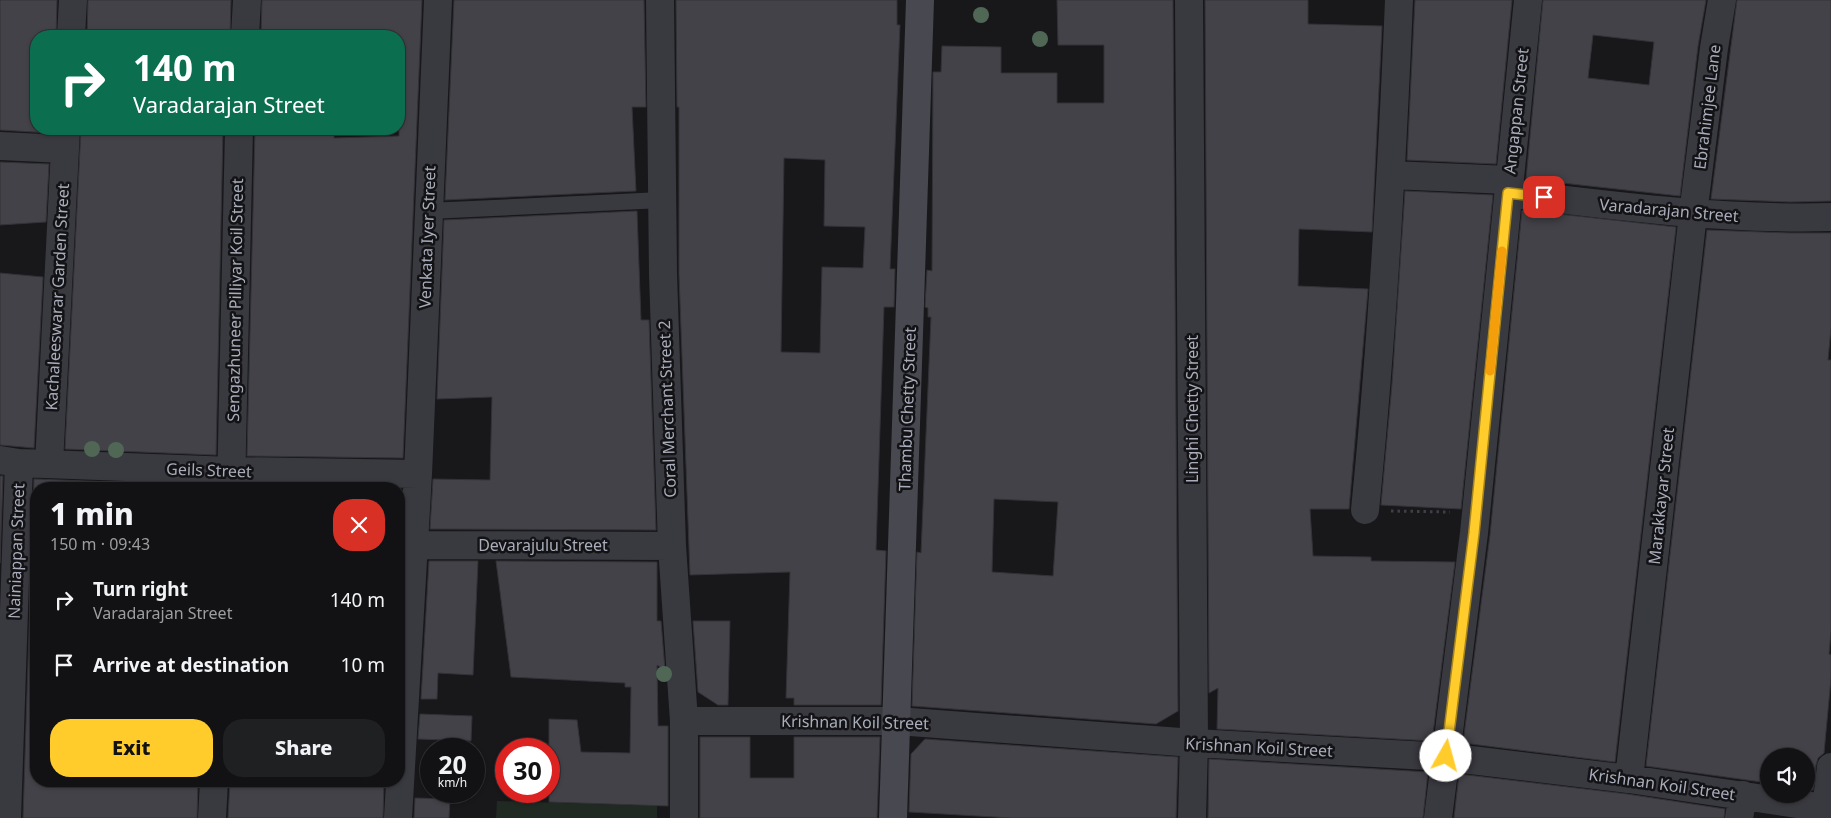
<!DOCTYPE html>
<meta charset="utf-8">
<style>
:root{--surface:#121214;--page:#1f2022;--text:#f1f3f6;--muted:#9c9ea0;--line:#313234;--accent:#ffcc2c}
body{margin:0;font-family:"Noto Sans",sans-serif;background:var(--page);color:var(--text);height:100vh;display:flex;flex-direction:column;font-size:19px;white-space:nowrap}
*{box-sizing:border-box;margin:0}
p{font-size:16px;color:var(--muted)}
.icon{flex:none;width:28px;height:28px;fill:none;stroke:currentColor;stroke-width:2;stroke-linecap:round;stroke-linejoin:round}
.map{position:relative;flex:1;overflow:hidden}
.drawer{position:absolute;left:30px;top:482px;width:375px;height:305px;display:flex;flex-direction:column;background:var(--surface);border-radius:20px;box-shadow:0 1px 4px #0004,0 0 0 1px var(--line)}
.drawer>*{flex:none}
.top-card{position:absolute;left:30px;top:30px;width:375px;height:105px;border-radius:20px;box-shadow:0 1px 4px #0004,0 0 0 1px var(--line);background:#0b6e4f;color:#fff;overflow:hidden}
.controls{position:absolute;left:1760px;top:748px;display:grid;gap:10px}
.controls a{display:grid;place-items:center;width:55px;height:55px;border-radius:50%;background:var(--surface);box-shadow:0 1px 4px #0004,0 0 0 1px var(--line);font-size:25px}
.speed{position:absolute;left:420px;top:738px;display:flex;gap:10px;font-size:25px;font-weight:700;text-align:center}
.speed>*{display:grid;place-content:center;width:65px;height:65px;border-radius:50%;background:var(--surface);box-shadow:0 1px 4px #0004,0 0 0 1px var(--line);line-height:1}
.speed small{font-size:12px;font-weight:400}
.speed .limit{border:8px solid #d22;background:#fff;color:#111}
.pin{position:absolute;display:grid;place-items:center;width:42px;height:42px;color:#fff;margin:-21px;border-radius:10px;box-shadow:0 2px 8px #0006}
.me{position:absolute;width:55px;margin:-28px;rotate:7deg;stroke-linejoin:round;filter:drop-shadow(0 0 4px #0008)}
.turn{display:flex;align-items:center;gap:18px;height:105px;padding:0 20px;font-size:22px}
.turn .icon{width:65px;height:65px;stroke-width:2.5}
.turn b{display:block;font-size:35px;line-height:42px}
.round{display:grid;place-items:center;flex:none;width:52px;height:52px;border-radius:20px;background:var(--page)}
.summary{display:flex;align-items:center;justify-content:space-between;height:85px;padding:0 20px}
h1{font-size:30px;font-weight:800;line-height:38px}
.button{display:flex;gap:10px;margin-top:auto;padding:10px 20px}
.button a{flex:1;height:58px;border-radius:20px;background:var(--accent);color:#111;font-size:20px;font-weight:800;line-height:58px;text-align:center}
.button a+a{background:var(--page);color:var(--text)}
ul{padding:0;list-style:none}
li{display:flex;align-items:center;gap:15px;height:65px;padding:0 20px}
li div{flex:1}
li b{display:block;font-size:19px}
li em{font-style:normal}
.map>svg:first-child{display:block}
.green{fill:#202922}
.building{fill:#424248;stroke:#323237;fill-rule:evenodd}
.lines{fill:none;stroke-linecap:round;stroke-linejoin:round}
.path{stroke:#3f4047;stroke-width:3;stroke-dasharray:2.5 4;stroke-linecap:butt}
.lane{stroke:#393940;stroke-width:16}
.street{stroke:#393940;stroke-width:28}
.secondary{stroke:#474850;stroke-width:28}
.tree{fill:#516756}
.route-casing{stroke:#a6851d;stroke-width:12}
.route{stroke:#ffcc2c;stroke-width:9}
.slow{stroke:#f59e0b;stroke-width:9}
.labels{text-anchor:middle;dominant-baseline:central;stroke-width:5;stroke-linejoin:round;paint-order:stroke}
.street-label{font-size:16px;fill:#a9adbb;stroke:#131316}
</style>
<div class="map">
<svg width="1831" height="818" viewBox="0 0 1831 818">
<rect width="100%" height="100%" fill="#18181b"/>
<path class="green" d="M 497,801 L 657,806 L 657,818 L 496,818 Z"/>
<path class="building" d="M 0,0 L 57,0 L 56,36 L 36,36 L 36,129 L 50,129 L 50,133 L 0,130 Z
M 88,0 L 231,0 L 230,36 L 87,36 Z
M 262,0 L 422,0 L 403,458 L 247,456 L 255,129 L 334,129 L 334,138 L 399,136 L 399,36 L 261,36 Z
M 454,0 L 644,0 L 646,107 L 632,107 L 636,191 L 445,200 Z
M 676,0 L 897,0 L 897,25 L 900,25 L 890,269 L 895,269 L 894,307 L 884,307 L 876,550 L 886,551 L 881,705 L 794,705 L 794,698 L 786,698 L 790,572 L 690,575 L 679,274 L 679,107 L 677,107 ZM 784,158 L 825,160 L 824,226 L 865,227 L 863,268 L 822,267 L 820,353 L 781,352 Z
M 1057,0 L 1173,0 L 1178,711 L 1156,724 L 912,706 L 917,552 L 921,553 L 931,317 L 928,317 L 928,308 L 925,307 L 927,270 L 932,271 L 933,72 L 941,72 L 942,46 L 1001,47 L 1001,73 L 1057,73 L 1057,103 L 1104,103 L 1104,45 L 1058,45 ZM 994,499 L 1058,502 L 1053,576 L 992,572 Z
M 1205,0 L 1308,0 L 1308,24 L 1382,26 L 1372,232 L 1299,229 L 1298,286 L 1368,289 L 1349,509 L 1310,509 L 1313,556 L 1371,557 L 1371,561 L 1455,562 L 1432,741 L 1217,729 L 1218,688 L 1209,693 Z
M 1415,0 L 1512,0 L 1496,164 L 1407,160 Z
M 1543,0 L 1706,0 L 1698,46 L 1680,196 L 1526,179 ZM 1593,35 L 1654,42 L 1649,85 L 1588,78 Z
M 1737,0 L 1831,0 L 1831,201 L 1790,202 L 1711,199 Z
M 81,129 L 223,129 L 216,455 L 65,449 Z
M 0,162 L 49,164 L 46,222 L 0,225 Z
M 1405,191 L 1493,195 L 1461,509 L 1381,505 L 1392,384 Z
M 1522,210 L 1676,227 L 1615,762 L 1463,743 L 1490,535 Z
M 637,211 L 641,320 L 649,320 L 656,530 L 430,529 L 433,479 L 490,480 L 492,397 L 437,399 L 444,220 Z
M 1707,230 L 1790,233 L 1831,233 L 1831,328 L 1828,360 L 1831,360 L 1831,631 L 1829,654 L 1831,655 L 1831,678 L 1824,753 L 1818,758 L 1816,765 L 1813,790 L 1806,789 L 1806,756 L 1769,756 L 1769,783 L 1646,766 Z
M 0,273 L 43,277 L 34,448 L 0,445 Z
M 0,476 L 3,476 L 0,563 Z
M 34,479 L 215,486 L 215,489 L 36,489 L 36,781 L 198,781 L 197,818 L 23,818 Z
M 247,487 L 364,489 L 247,489 Z
M 429,561 L 478,561 L 473,675 L 438,673 L 437,699 L 421,699 Z
M 496,561 L 657,562 L 657,621 L 661,621 L 665,670 L 657,665 L 658,726 L 668,726 L 668,806 L 549,802 L 549,719 L 577,720 L 581,752 L 630,753 L 631,687 L 625,687 L 625,683 L 511,677 Z
M 693,621 L 730,621 L 728,705 L 718,705 L 698,692 Z
M 420,714 L 472,716 L 471,741 L 418,739 Z
M 700,737 L 750,737 L 750,778 L 794,778 L 794,737 L 880,737 L 877,818 L 700,818 Z
M 925,739 L 1178,757 L 1176,818 L 1011,818 L 909,812 L 911,754 Z
M 1209,759 L 1428,772 L 1423,818 L 1208,818 Z
M 1459,774 L 1627,794 L 1725,809 L 1724,818 L 1454,818 Z
M 230,781 L 384,781 L 383,818 L 228,818 Z
M 415,798 L 450,799 L 449,818 L 414,818 Z"/>
<g class="lines">
<path class="path" d="M 1391,511 L 1450,512"/>
<path class="lane" d="M 428,211 L 662,200"/>
<path class="street" d="M 660,0 L 663,274 L 672,546 L 684,721 L 684,818
M 1189,0 L 1194,743 L 1192,818
M 71,36 L 73,0
M 245,36 L 247,0
M 0,146 L 64,149
M 1391,175 L 1509,180
M 1508,193 C 1616,206 1722,220 1831,217
M 0,460 L 19,463 L 232,471 L 418,474
M 49,464 L 66,129
M 231,489 L 239,129
M 1365,510 C 1382,341 1392,170 1399,0
M 414,545 L 672,546
M 684,721 L 897,721 L 1194,743 L 1446,757 L 1629,779 L 1831,809
M 1629,779 L 1693,214 L 1714,48 L 1722,0
M 1826,808 L 1831,767
M 7,818 L 19,463
M 212,818 L 214,781
M 398,818 L 418,474 L 438,0
M 1438,818 L 1474,533 L 1528,0
M 1739,818 L 1743,795"/>
<path class="secondary" d="M 893,818 L 920,0"/>
</g>
<g class="tree">
<circle cx="981" cy="15" r="8"/>
<circle cx="1040" cy="39" r="8"/>
<circle cx="92" cy="449" r="8"/>
<circle cx="116" cy="450" r="8"/>
<circle cx="664" cy="674" r="8"/>
</g>
<g class="lines">
<g class="route-casing">
<path id="route" d="M 1446,756 L 1474,533 L 1508,193 L 1544,197"/>
</g>
<use href="#route" class="route"/>
<path class="slow" d="M 1490,371 L 1502,251"/>
</g>
<g class="labels">
<g class="street-label">
<text transform="translate(1707 107) rotate(-83)">Ebrahimjee Lane</text>
<text transform="translate(1516 111) rotate(-84)">Angappan Street</text>
<text transform="translate(1669 210) rotate(5)">Varadarajan Street</text>
<text transform="translate(427 237) rotate(-88)">Venkata Iyer Street</text>
<text transform="translate(57 297) rotate(-87)">Kachaleeswarar Garden Street</text>
<text transform="translate(235 300) rotate(-89)">Sengazhuneer Pilliyar Koil Street</text>
<text transform="translate(667 409) rotate(-92)">Coral Merchant Street 2</text>
<text transform="translate(907 409) rotate(-88)">Thambu Chetty Street</text>
<text transform="translate(1192 409) rotate(-90)">Linghi Chetty Street</text>
<text transform="translate(209 470) rotate(2)">Geils Street</text>
<text transform="translate(1661 496) rotate(-84)">Marakkayar Street</text>
<text x="543" y="545">Devarajulu Street</text>
<text transform="translate(16 551) rotate(-88)">Nainiappan Street</text>
<text transform="translate(855 722) rotate(1)">Krishnan Koil Street</text>
<text transform="translate(1259 747) rotate(3)">Krishnan Koil Street</text>
<text transform="translate(1662 784) rotate(8)">Krishnan Koil Street</text>
</g>
</g>
</svg>
<div class="controls">
<a><svg class="icon" aria-label="sound" viewBox="0 0 24 24"><path d="M4 9h4l5-4v14l-5-4H4zM17 9q2 3 0 6"/></svg></a>
</div>
<div class="speed"><div>20<small>km/h</small></div><div class="limit">30</div></div>
<div class="pin" style="left:1544px;top:197px;background:#d93025"><svg class="icon" aria-label="arrive" viewBox="0 0 24 24"><path d="M6 21V4h12l-3 4 3 4H6"/></svg></div>
<svg class="me" style="left:1446px;top:756px" viewBox="-20 -20 40 40"><circle r="19" fill="#fff"/><path d="M0-13L10 11 0 6-10 11z" fill="#ffcc2c"/></svg>
<div class="top-card">
<div class="turn"><svg class="icon" aria-label="right" viewBox="0 0 24 24"><path d="M7 20v-9h11M14 6l5 5-5 5"/></svg><div><b>140 m</b>Varadarajan Street</div></div>
</div>
<section class="drawer">
<div class="summary"><div><h1>1 min</h1><p>150 m · 09:43</p></div><a class="round" style="background:#d93025;color:#fff"><svg class="icon" aria-label="close" viewBox="0 0 24 24"><path d="M6 6l12 12M18 6L6 18"/></svg></a></div>
<ul>
<li><svg class="icon" aria-label="right" viewBox="0 0 24 24"><path d="M7 20v-9h11M14 6l5 5-5 5"/></svg><div><b>Turn right</b><p>Varadarajan Street</p></div><em>140 m</em></li>
<li><svg class="icon" aria-label="arrive" viewBox="0 0 24 24"><path d="M6 21V4h12l-3 4 3 4H6"/></svg><div><b>Arrive at destination</b></div><em>10 m</em></li>
</ul>
<div class="button"><a>Exit</a><a>Share</a></div>
</section>
</div>
